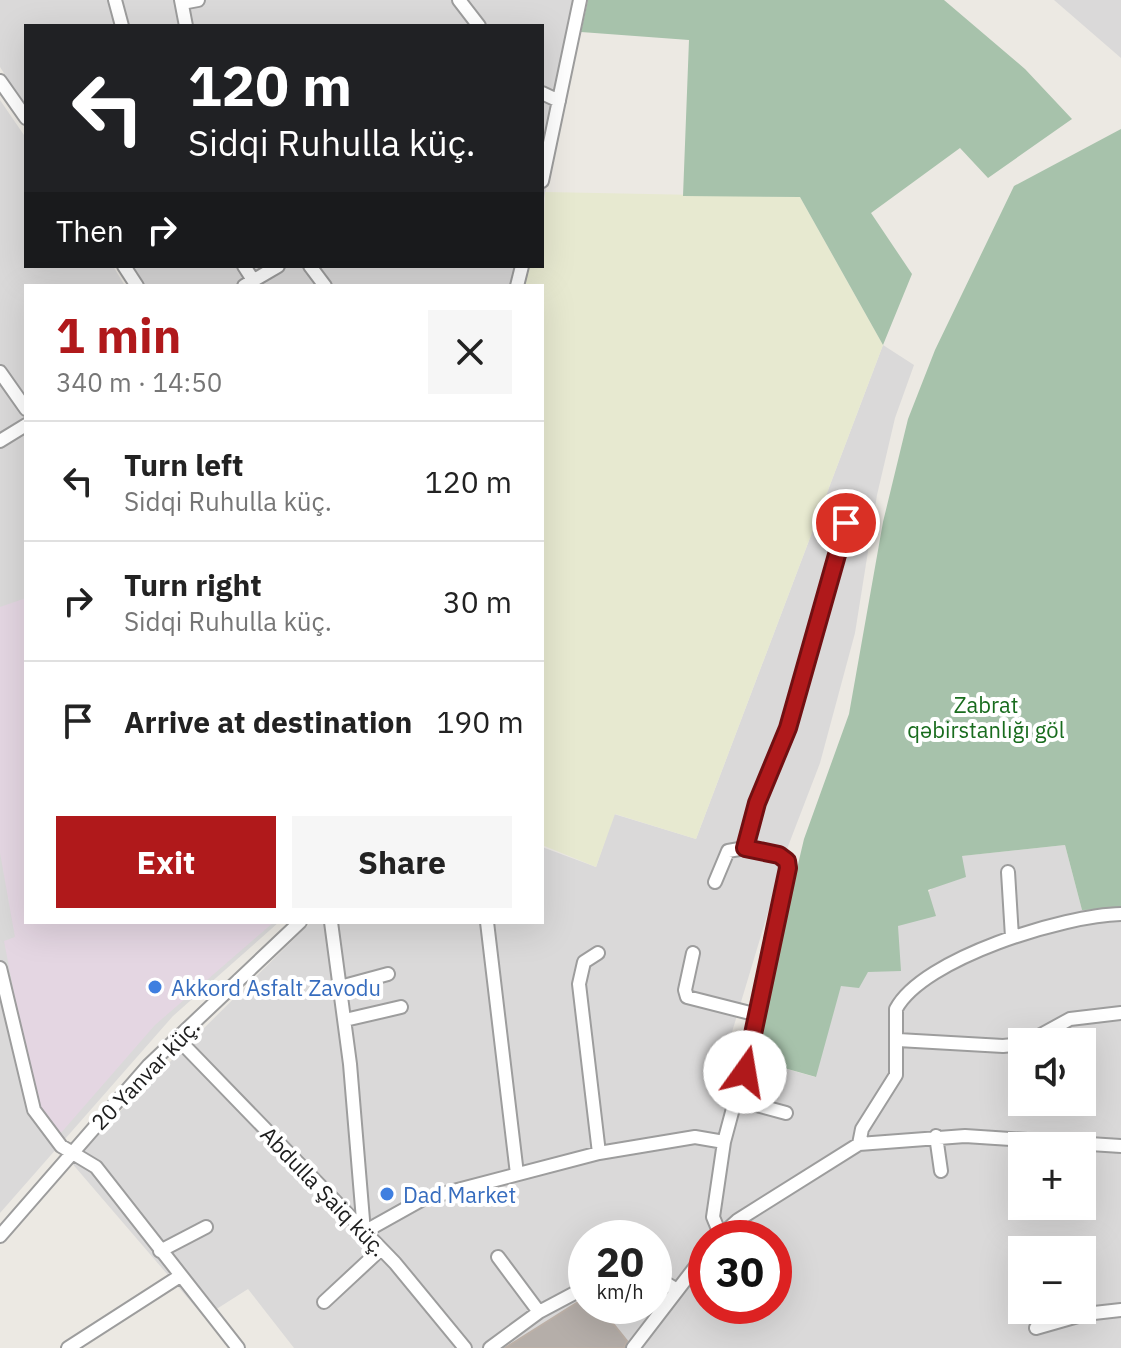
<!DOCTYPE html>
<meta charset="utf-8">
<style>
:root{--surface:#fff;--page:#f6f6f6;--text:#222;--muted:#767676;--line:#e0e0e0;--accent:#b0191b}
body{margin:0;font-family:"IBM Plex Sans",sans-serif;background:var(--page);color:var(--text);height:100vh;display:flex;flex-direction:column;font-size:30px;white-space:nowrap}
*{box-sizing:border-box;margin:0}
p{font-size:26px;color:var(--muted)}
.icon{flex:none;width:44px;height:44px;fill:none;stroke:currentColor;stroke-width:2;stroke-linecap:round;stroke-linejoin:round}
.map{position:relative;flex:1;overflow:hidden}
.panel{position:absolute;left:24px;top:284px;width:520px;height:640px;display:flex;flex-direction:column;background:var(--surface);border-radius:0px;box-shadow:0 8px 32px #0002}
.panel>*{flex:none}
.banner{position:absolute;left:24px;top:24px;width:520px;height:244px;border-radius:0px;box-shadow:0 8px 32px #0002;background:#202124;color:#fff;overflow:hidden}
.tools{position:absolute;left:1008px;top:1028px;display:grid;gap:16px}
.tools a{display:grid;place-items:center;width:88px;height:88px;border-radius:0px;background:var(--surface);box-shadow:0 8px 32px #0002;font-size:40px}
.speed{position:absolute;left:568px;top:1220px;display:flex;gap:16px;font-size:40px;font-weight:700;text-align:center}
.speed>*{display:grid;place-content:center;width:104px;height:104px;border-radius:50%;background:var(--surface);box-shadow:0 8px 32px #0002;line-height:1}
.speed small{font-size:20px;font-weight:400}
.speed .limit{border:12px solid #d22;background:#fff;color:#111}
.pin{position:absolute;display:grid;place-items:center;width:68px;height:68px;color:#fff;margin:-34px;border:4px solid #fff;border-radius:50%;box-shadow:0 2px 8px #0007}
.me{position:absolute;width:88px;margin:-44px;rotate:13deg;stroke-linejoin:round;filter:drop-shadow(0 0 6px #0008)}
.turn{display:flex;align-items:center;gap:28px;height:168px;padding:0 32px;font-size:36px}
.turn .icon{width:104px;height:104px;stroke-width:2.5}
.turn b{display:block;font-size:56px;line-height:68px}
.then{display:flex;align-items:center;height:76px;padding:0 32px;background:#0003;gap:16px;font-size:30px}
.round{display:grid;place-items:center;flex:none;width:84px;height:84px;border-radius:0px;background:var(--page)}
.headline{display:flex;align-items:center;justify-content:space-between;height:136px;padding:0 32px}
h1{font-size:48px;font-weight:700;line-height:60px;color:var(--accent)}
.cta{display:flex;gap:16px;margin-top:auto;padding:16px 32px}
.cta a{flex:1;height:92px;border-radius:0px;background:var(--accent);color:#fff;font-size:32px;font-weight:700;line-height:92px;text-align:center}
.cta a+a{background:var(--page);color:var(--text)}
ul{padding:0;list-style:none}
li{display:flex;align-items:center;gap:24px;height:120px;padding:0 32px;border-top:2px solid var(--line)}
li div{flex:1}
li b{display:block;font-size:30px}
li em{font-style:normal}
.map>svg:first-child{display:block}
.residential{fill:#dad9d9;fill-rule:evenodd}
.industrial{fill:#e4d6e2}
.farmland{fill:#e7e9d0}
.cemetery{fill:#a7c2ab}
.building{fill:#b5aea9;stroke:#bcb0a7;stroke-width:2}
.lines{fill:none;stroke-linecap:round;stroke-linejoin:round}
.minor-casing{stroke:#9d9d9d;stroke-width:16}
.minor{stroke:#fff;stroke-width:12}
.route-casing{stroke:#721012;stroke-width:20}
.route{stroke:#b0191b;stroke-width:14}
.shop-dot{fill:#3f7fe0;stroke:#fff;stroke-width:3}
.labels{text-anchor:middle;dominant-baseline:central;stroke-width:8;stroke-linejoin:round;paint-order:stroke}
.park-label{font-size:22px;fill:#196c1e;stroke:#fff}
.shop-label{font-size:22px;fill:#366cbe;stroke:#fff;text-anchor:start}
.street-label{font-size:22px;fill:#1c1c1c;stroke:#fff}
</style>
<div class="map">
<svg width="1121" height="1348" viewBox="0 0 1121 1348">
<rect width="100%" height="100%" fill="#ece9e3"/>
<path class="residential" d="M 0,0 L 588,0 L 542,207 L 542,26 L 26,26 L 26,108 L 0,67 Z
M 1054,0 L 1121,0 L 1121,58 Z
M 0,100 L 26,138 L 26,266 L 113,266 L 125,286 L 26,286 L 26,922 L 279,922 L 173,1016 L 0,1213 Z
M 133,266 L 529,266 L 525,286 L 145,286 Z
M 883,345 L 914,365 L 895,418 L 877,495 L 855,633 L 820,763 L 787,849 L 726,1052 L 815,1077 L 841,985 L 868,972 L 898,926 L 961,856 L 1065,845 L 1082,910 L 1121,909 L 1121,1348 L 294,1348 L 248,1289 L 204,1317 L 70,1161 L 311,922 L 542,922 L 542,847 L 596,867 L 614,814 L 696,839 ZM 1022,1042 L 1082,1042 L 1082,1102 L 1022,1102 ZM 1022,1146 L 1082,1146 L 1082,1206 L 1022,1206 ZM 586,1238 L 654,1238 L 654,1306 L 586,1306 ZM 706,1238 L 774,1238 L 774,1306 L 706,1306 ZM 1022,1250 L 1082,1250 L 1082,1310 L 1022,1310 Z"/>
<path class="industrial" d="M 26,598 L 26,922 L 274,922 L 155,1025 L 60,1134 L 34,1097 L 4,941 L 15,937 L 0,853 L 0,607 Z"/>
<path class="farmland" d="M 545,192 L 800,197 L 883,345 L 696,839 L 615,814 L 596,867 L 542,845 L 542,286 L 525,286 L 529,266 L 542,266 Z"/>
<path class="cemetery" d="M 588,0 L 944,0 L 1025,69 L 1072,119 L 988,178 L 960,148 L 871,213 L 912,274 L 883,345 L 800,197 L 683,196 L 689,40 L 581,32 Z
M 1121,129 L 1121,909 L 1082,910 L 1065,845 L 962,856 L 966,877 L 928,890 L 936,916 L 898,926 L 901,971 L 868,972 L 859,988 L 841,986 L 816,1077 L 752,1059 L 804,839 L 849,714 L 883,522 L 908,419 L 935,350 L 1014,186 Z"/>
<path class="building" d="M 586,1297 L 586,1306 L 599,1306 L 627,1341 L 624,1348 L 505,1348 Z"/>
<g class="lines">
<g class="minor-casing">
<path id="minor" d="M 115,0 L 122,26
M 181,0 L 186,26
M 459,0 L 479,26
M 182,3 L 198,0
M 0,81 L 26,118
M 542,93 L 559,101
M 542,181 L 580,0
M 124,266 L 137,286
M 244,266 L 253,280
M 310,266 L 325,286
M 244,286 L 278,266
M 517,286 L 522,266
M 0,372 L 26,409
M 0,441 L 26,425
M 1008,872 L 1012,937
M 715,882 L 728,851 L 745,848
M 331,922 L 350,1064 L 364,1232 L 423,1199 L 599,1153 L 695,1137 L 724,1142
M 487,922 L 517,1174
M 598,953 L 584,962 L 579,984 L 599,1153
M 693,953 L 685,990 L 687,997 L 758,1015
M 0,968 L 34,1110 L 61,1146 L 96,1167 L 238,1348
M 340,987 L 388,974
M 345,1020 L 401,1007
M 177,1038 L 395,1263 L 465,1348
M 898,1040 L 1003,1046 L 1022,1044
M 1028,1042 L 1070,1019 L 1121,1013
M 738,1100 L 786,1113
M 936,1136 L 941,1171
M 859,1144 L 862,1129 L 896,1075 L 896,1009 C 923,958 1065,915 1121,914
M 720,1234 L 713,1217 L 724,1142 L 758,1015 L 788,868 L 787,861 L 779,855 L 745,848 L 757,803 L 788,728 L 846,523
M 0,1236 L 149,1065 L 300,922
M 718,1238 L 738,1220 L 859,1144 L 965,1136 L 1121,1146
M 160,1251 L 206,1227
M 498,1257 L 539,1312
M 654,1276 L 677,1290
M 324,1302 L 381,1249
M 1036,1328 L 1085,1314 L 1121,1310
M 68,1348 L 180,1276
M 490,1348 L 539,1312 L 586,1287
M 633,1348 L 706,1253"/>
</g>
<use href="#minor" class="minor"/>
</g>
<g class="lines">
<g class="route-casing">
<path id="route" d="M 745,1072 L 788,868 L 787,861 L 779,855 L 745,848 L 757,803 L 788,728 L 846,523"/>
</g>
<use href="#route" class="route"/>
</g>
<g class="shop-dot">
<circle cx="155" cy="987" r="8"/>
<circle cx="387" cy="1194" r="8"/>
</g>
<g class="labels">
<g class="park-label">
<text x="986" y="704">Zabrat<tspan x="986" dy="25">qəbirstanlığı göl</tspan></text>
</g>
<g class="shop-label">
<text x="171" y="987">Akkord Asfalt Zavodu</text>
<text x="403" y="1194">Dad Market</text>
</g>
<g class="street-label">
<text transform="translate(145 1074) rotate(-46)">20 Yanvar küç.</text>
<text transform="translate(324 1191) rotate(46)">Abdulla Şaiq küç.</text>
</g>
</g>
</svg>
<div class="tools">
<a><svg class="icon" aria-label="sound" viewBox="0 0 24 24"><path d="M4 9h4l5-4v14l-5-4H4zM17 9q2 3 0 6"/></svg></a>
<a>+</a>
<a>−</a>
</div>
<div class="speed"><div>20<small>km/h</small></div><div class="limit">30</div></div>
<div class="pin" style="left:846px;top:523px;background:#d93025"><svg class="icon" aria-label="arrive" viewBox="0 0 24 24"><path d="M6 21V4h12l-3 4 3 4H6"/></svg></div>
<svg class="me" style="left:745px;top:1072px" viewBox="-20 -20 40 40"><circle r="19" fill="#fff"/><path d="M0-13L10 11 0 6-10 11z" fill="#b0191b"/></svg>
<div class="banner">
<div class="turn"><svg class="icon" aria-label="left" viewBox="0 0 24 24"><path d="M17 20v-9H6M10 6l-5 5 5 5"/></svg><div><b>120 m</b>Sidqi Ruhulla küç.</div></div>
<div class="then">Then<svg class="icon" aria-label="right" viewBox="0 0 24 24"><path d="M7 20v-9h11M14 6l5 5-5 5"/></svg></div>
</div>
<section class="panel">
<div class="headline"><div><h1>1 min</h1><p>340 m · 14:50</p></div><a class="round"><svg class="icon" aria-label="close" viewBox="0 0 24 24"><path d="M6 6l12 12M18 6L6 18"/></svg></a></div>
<ul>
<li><svg class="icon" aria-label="left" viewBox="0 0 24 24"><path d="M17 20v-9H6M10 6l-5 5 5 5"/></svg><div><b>Turn left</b><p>Sidqi Ruhulla küç.</p></div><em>120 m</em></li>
<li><svg class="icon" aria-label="right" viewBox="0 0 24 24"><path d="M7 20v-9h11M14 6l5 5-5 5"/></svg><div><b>Turn right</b><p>Sidqi Ruhulla küç.</p></div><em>30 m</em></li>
<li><svg class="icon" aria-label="arrive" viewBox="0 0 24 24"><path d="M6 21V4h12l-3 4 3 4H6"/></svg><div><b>Arrive at destination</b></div><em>190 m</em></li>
</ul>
<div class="cta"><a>Exit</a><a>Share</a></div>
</section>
</div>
